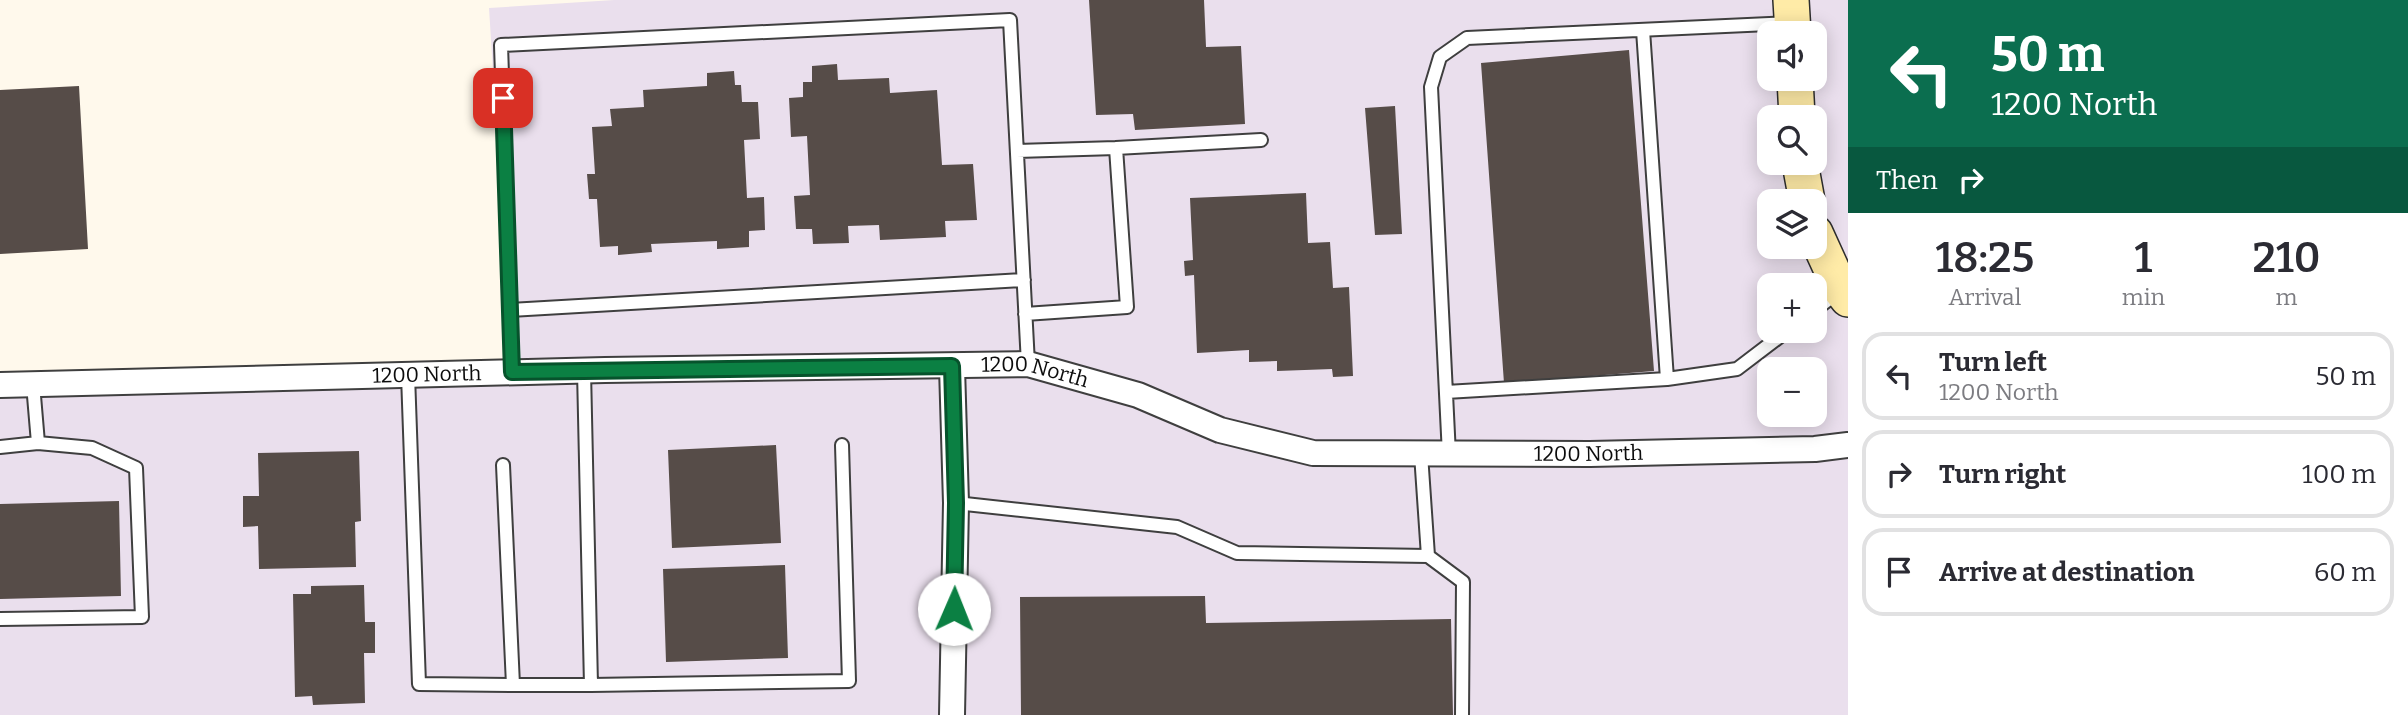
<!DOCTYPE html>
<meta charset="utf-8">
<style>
:root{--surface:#fff;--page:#f7f7f7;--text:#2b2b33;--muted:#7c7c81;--line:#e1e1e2}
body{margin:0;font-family:Bitter,serif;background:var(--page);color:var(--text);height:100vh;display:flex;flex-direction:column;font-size:26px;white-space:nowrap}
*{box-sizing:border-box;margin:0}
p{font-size:23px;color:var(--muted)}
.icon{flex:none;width:38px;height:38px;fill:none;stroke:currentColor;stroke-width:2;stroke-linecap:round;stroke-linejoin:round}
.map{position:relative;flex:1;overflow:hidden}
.drawer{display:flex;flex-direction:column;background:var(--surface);width:560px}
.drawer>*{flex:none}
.hud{background:#0b6e4f;color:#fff;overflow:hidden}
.buttons{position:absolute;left:1757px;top:21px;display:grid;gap:14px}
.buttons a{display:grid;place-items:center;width:70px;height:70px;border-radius:14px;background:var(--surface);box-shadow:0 4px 18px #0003;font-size:35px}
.pin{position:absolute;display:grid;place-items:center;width:60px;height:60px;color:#fff;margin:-30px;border-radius:14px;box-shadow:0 4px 10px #0006}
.me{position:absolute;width:77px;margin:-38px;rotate:1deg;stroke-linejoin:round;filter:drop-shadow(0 0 5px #0008)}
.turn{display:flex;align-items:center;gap:24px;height:147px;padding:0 28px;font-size:32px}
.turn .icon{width:91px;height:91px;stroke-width:2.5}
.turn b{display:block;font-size:49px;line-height:60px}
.then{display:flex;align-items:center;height:66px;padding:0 28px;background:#0003;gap:14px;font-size:26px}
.eta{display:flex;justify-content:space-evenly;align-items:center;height:119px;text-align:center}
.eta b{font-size:42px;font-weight:600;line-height:49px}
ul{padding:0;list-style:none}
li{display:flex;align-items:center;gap:21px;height:88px;margin:0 14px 10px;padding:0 14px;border:4px solid var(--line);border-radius:21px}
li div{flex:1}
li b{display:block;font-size:26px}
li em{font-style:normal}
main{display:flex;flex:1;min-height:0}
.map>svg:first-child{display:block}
.industrial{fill:#eadfed;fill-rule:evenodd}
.building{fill:#564c48}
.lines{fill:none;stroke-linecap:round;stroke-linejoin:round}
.lane-casing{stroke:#3f3f3f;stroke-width:16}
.street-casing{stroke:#3f3f3f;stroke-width:28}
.secondary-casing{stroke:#2e2e2e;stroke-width:38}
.lane{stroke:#fff;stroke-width:12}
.street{stroke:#fff;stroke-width:24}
.secondary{stroke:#ffeba7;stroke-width:35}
.route-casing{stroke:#07532c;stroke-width:18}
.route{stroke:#0b8043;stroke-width:12}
.labels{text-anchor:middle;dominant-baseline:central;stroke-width:7;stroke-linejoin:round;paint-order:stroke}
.street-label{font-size:21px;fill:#0c0c0c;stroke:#fff}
</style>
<main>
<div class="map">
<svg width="1848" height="715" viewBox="0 0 1848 715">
<rect width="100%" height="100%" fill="#fff9ec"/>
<path class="industrial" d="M 614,0 L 1848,0 L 1848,715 L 0,715 L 0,385 L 512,372 L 489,8 ZM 1769,33 L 1815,33 L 1815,79 L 1769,79 ZM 1769,117 L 1815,117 L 1815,163 L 1769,163 ZM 1769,201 L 1815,201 L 1815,247 L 1769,247 ZM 1769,285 L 1815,285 L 1815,331 L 1769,331 ZM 1769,369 L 1815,369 L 1815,415 L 1769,415 Z"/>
<path class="building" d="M 1089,0 L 1204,0 L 1206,47 L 1241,46 L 1245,124 L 1135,130 L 1133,114 L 1096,115 Z
M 1629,50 L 1654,371 L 1504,383 L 1481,63 Z
M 837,64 L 838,80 L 889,78 L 890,93 L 937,90 L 942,165 L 973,164 L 977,220 L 945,221 L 946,237 L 880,240 L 879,225 L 848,226 L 849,243 L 813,244 L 812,229 L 796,229 L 794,196 L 810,195 L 807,136 L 791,137 L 789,98 L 803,97 L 803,82 L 812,82 L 812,66 Z
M 734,71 L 735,85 L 741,85 L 742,102 L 758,102 L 760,139 L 744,140 L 747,198 L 764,197 L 765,230 L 749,231 L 749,247 L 717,249 L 717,241 L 651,244 L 652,252 L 618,255 L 618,246 L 600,247 L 597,199 L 589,199 L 587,174 L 595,174 L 592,127 L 612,126 L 610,109 L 644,107 L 643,90 L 707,86 L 707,73 Z
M 79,86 L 88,249 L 0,254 L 0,90 Z
M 1395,106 L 1402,234 L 1375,235 L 1365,108 Z
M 1306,193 L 1308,243 L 1330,242 L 1333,288 L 1349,287 L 1353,376 L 1333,377 L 1332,369 L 1277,371 L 1277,361 L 1249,362 L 1249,350 L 1197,353 L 1194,275 L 1185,276 L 1184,261 L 1193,260 L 1190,198 Z
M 776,445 L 781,543 L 672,548 L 668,450 Z
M 359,451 L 361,521 L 355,522 L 356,567 L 259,569 L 258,526 L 243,527 L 243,496 L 259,496 L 258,453 Z
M 119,501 L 121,596 L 0,599 L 0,504 Z
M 785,565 L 788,658 L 666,662 L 663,569 Z
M 364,585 L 365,622 L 375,622 L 375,653 L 364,653 L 365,703 L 313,705 L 312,696 L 295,697 L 293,594 L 311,594 L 311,586 Z
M 1205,596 L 1206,623 L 1451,619 L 1453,715 L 1021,715 L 1020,597 Z"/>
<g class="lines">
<g class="lane-casing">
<path id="lane" d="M 1643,30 L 1667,379
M 1116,148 L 1261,140
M 1017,151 L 1116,148 L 1127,307 L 1025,314
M 510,310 L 1024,280
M 1815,310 L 1841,290
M 584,371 L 591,685 L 849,681 L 842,445
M 512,372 L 501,45 L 1010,20 L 1028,364
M 408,375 L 419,684 L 513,685
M 33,384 L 38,443
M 1446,392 L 1667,379 L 1737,369 L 1787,331
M 0,447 L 38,443 L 92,448 L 136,468 L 142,617 L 0,619
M 1449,455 L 1431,87 L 1440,57 L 1467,38 L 1790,23
M 503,465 L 513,685 L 591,685
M 956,503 L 1177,527 L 1237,553 L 1428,556 L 1421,454
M 1428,556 L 1463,582 L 1462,715"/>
</g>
<g class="street-casing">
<g id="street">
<path id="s1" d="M 0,385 L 605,370 L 1028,364 L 1138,395 L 1220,430 L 1313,453 L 1590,454 L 1815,449 L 1848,445"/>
<path d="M 952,715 L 956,503 L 952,367"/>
</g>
</g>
<g class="secondary-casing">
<path id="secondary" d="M 1791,0 L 1793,33
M 1795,79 L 1797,117
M 1800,163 L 1807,201
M 1815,233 L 1841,290 L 1848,299"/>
</g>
<use href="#lane" class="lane"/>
<use href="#street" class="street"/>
<use href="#secondary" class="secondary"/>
</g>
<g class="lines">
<g class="route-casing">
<path id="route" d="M 503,98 L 512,372 L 952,366 L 956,503 L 954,609"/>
</g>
<use href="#route" class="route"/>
</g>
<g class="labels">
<g class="street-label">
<text stroke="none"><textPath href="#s1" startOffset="427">1200 North</textPath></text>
<text stroke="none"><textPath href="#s1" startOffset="1036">1200 North</textPath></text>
<text stroke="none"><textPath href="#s1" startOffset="1603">1200 North</textPath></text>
</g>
</g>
</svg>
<div class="buttons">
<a><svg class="icon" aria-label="sound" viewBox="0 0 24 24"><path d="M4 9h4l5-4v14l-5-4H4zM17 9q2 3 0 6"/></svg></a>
<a><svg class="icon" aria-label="search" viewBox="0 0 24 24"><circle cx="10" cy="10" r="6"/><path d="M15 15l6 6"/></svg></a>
<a><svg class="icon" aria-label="layers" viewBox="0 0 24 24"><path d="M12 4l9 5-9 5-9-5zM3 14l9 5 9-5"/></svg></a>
<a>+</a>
<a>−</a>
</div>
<div class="pin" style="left:503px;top:98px;background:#d93025"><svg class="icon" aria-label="arrive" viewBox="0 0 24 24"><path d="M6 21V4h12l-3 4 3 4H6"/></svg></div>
<svg class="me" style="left:954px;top:609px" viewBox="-20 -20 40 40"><circle r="19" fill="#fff"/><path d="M0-13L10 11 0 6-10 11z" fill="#0b8043"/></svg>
</div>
<section class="drawer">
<div class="hud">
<div class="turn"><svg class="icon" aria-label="left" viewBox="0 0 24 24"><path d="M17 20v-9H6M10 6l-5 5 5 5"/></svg><div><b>50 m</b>1200 North</div></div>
<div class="then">Then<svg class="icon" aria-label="right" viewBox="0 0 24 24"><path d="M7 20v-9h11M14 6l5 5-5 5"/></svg></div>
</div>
<div class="eta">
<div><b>18:25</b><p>Arrival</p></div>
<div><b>1</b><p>min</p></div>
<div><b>210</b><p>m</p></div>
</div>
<ul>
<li><svg class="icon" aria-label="left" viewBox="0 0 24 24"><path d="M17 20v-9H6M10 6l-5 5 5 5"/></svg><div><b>Turn left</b><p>1200 North</p></div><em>50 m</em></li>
<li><svg class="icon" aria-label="right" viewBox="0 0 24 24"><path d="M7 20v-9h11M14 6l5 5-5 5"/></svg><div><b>Turn right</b></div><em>100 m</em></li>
<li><svg class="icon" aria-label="arrive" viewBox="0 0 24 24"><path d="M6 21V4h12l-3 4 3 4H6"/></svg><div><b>Arrive at destination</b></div><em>60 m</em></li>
</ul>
</section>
</main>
